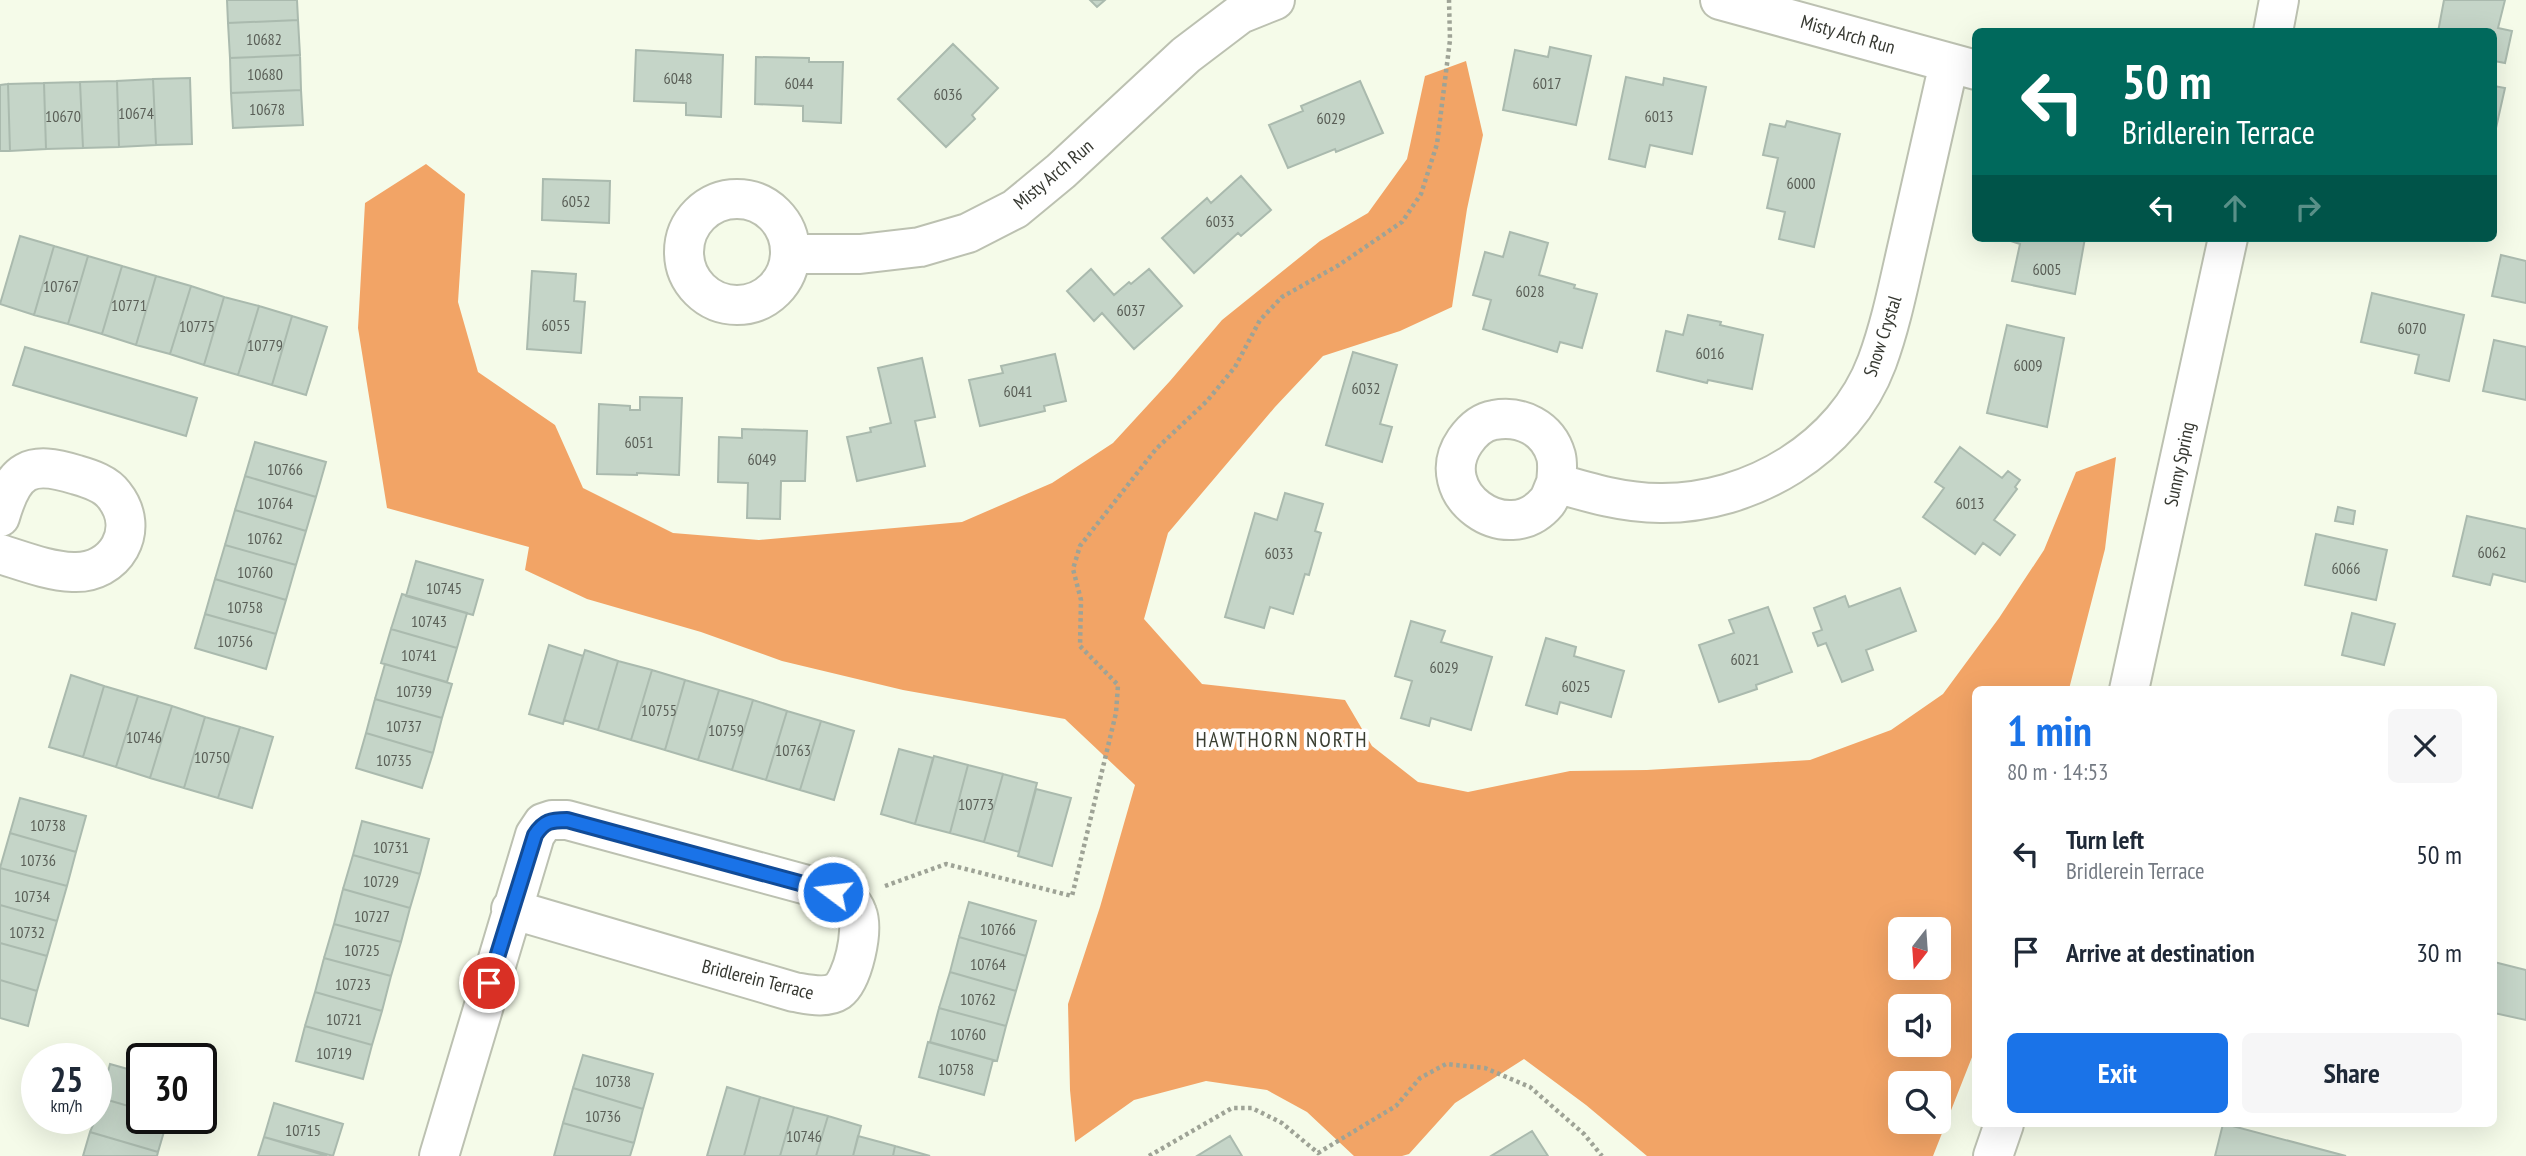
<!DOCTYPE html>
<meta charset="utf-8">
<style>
:root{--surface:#fff;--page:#f6f6f7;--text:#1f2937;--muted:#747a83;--accent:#1a73e8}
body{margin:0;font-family:"PT Sans Narrow",sans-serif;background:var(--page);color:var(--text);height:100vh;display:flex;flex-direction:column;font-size:26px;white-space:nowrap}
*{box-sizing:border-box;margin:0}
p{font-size:23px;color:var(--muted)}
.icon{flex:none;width:38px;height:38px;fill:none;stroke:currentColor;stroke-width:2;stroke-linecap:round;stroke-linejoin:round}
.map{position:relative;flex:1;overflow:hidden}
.sheet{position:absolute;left:1972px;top:686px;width:525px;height:441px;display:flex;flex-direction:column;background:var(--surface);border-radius:10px;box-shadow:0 7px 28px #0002}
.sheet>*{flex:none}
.guide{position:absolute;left:1972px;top:28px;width:525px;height:214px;border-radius:10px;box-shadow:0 7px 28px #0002;background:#00695c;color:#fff;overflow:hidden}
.needle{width:46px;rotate:197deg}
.tools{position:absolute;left:1888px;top:917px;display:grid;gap:14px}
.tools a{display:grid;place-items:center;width:63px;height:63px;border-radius:10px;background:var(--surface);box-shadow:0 7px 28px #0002;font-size:35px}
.speed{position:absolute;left:21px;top:1043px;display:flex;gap:14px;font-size:35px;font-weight:700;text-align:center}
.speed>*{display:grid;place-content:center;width:91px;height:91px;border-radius:50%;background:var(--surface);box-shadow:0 7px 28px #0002;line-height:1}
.speed small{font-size:18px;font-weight:400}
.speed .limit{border:4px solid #111;border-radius:10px;background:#fff;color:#111}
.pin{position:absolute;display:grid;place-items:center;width:60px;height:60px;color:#fff;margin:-30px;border:4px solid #fff;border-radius:50%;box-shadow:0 2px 7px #0007}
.me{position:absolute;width:77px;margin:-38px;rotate:285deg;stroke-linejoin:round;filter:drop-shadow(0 0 5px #0008)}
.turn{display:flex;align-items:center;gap:24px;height:147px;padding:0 35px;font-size:32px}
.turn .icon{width:91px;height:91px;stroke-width:2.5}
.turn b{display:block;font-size:49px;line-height:60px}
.lanes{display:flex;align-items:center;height:66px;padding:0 35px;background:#0003;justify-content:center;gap:35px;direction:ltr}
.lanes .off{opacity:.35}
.round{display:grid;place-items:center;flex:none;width:74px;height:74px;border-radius:10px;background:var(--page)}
.overview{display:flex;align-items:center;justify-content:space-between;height:119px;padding:0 35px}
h1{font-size:42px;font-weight:700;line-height:52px;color:var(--accent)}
.cta{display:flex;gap:14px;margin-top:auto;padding:14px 35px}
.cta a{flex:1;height:80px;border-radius:10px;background:var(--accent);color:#fff;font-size:28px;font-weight:700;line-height:80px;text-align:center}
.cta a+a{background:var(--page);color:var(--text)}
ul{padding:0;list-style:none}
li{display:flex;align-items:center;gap:21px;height:98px;padding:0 35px}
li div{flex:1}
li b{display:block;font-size:26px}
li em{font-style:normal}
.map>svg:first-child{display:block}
.forest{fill:#f2a466;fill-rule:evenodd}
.building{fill:#c5d5c8;stroke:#aabaae;stroke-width:2}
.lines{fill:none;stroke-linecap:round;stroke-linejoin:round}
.street-casing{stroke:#bcc1b1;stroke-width:42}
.path{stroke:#9ea396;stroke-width:4.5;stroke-dasharray:3.5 3.5;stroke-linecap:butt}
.street{stroke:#fff;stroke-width:38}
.route-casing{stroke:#114b97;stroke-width:18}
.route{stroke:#1a73e8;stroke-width:12}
.labels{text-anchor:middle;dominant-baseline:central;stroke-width:7;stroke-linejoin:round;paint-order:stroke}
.number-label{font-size:16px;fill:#5a5f57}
.street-label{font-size:19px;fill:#363831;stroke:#fff}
.neighbourhood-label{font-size:21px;letter-spacing:2px;fill:#3a3e31;stroke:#fff}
</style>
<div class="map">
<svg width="2526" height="1156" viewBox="0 0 2526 1156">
<rect width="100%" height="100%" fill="#f5fbe9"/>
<path class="forest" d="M 1466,61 L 1483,135 L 1467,209 L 1452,307 L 1400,331 L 1323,356 L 1275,407 L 1168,533 L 1144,619 L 1202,684 L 1345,700 L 1372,746 L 1418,782 L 1468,792 L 1570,771 L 1647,770 L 1810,760 L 1891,730 L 1943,694 L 1999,618 L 2044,550 L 2076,472 L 2116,457 L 2105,549 L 2069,689 L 1976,690 L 1976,1047 L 1933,1156 L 1647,1156 L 1586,1105 L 1524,1059 L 1455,1103 L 1409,1154 L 1402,1156 L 1354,1156 L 1307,1112 L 1267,1090 L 1206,1081 L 1134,1100 L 1075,1142 L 1070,1090 L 1068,1004 L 1100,907 L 1135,785 L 1065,719 L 903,690 L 782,661 L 701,632 L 587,599 L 525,570 L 529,547 L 387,508 L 358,328 L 365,203 L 426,164 L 465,194 L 458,302 L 478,372 L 555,425 L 583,488 L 673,533 L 759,540 L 962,522 L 1052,483 L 1113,443 L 1170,381 L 1222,320 L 1320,241 L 1368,213 L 1407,159 L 1425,76 ZM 1900,929 L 1939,929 L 1939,968 L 1900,968 ZM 1900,1006 L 1939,1006 L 1939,1045 L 1900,1045 ZM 1900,1083 L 1939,1083 L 1939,1122 L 1900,1122 Z"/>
<path class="building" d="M 227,0 L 297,0 L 298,20 L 228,23 Z
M 1090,0 L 1105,0 L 1097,7 Z
M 2444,0 L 2505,0 L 2498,28 L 2512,31 L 2505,63 L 2494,61 L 2494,32 L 2438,32 Z
M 298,20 L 300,55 L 230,58 L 228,23 Z
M 953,44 L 998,88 L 972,115 L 975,119 L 946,147 L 898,99 Z
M 1550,47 L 1591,56 L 1576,125 L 1503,110 L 1515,50 L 1548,57 Z
M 636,50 L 723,55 L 721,117 L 686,115 L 686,103 L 634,101 Z
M 300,55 L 301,90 L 231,93 L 230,58 Z
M 756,57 L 809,58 L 809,62 L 843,62 L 841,123 L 803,121 L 803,106 L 755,104 Z
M 1626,77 L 1663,85 L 1664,78 L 1706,87 L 1692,154 L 1650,145 L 1645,167 L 1609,159 Z
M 190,78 L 192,144 L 156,145 L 153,79 Z
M 153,79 L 156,145 L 119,147 L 117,81 Z
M 117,81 L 119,147 L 83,148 L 80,82 Z
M 1360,81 L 1383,133 L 1336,152 L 1335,149 L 1288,168 L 1269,125 L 1303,111 L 1301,106 Z
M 80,82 L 83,148 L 46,149 L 44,83 Z
M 44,83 L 46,149 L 10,151 L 8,84 Z
M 8,84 L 10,151 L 0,151 L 0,85 Z
M 2494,86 L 2505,88 L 2496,128 L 2494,128 Z
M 301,90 L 303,125 L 233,128 L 231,93 Z
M 1787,121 L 1840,134 L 1814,247 L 1779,239 L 1785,212 L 1767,208 L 1778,158 L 1763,155 L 1770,124 L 1785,127 Z
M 1241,176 L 1271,210 L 1241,236 L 1238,233 L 1194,273 L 1162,238 L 1207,198 L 1211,203 Z
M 543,179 L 610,181 L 609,223 L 542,220 Z
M 1510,232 L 1548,243 L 1539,275 L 1575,285 L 1574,288 L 1597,294 L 1582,348 L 1560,342 L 1557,352 L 1483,329 L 1491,300 L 1473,295 L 1485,252 L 1503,257 Z
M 20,236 L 54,246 L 34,315 L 0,304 Z
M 2012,238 L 2085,238 L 2075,294 L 2012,281 L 2020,244 L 2011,241 Z
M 54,246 L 88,256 L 68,324 L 34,315 Z
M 2501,255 L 2526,261 L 2526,303 L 2492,296 Z
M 88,256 L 122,266 L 102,334 L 68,324 Z
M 122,266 L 156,276 L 136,345 L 102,334 Z
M 1091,269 L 1114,295 L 1129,282 L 1131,284 L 1149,269 L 1182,306 L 1134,349 L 1102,313 L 1094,321 L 1067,291 Z
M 532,271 L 576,274 L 574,301 L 585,302 L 581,353 L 527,349 Z
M 156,276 L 191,286 L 170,354 L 136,345 Z
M 191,286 L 224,297 L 204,365 L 170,354 Z
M 2372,293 L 2464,315 L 2449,381 L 2415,373 L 2419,355 L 2361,342 Z
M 224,297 L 259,306 L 238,375 L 204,365 Z
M 259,306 L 292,316 L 272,385 L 238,375 Z
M 1688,315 L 1721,322 L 1720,325 L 1763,335 L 1752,389 L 1708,380 L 1707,383 L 1657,371 L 1666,331 L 1683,335 Z
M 292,316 L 327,327 L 306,395 L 272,385 Z
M 2007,325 L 2064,338 L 2047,427 L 1987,413 Z
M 2494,340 L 2526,347 L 2526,400 L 2483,391 Z
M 25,347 L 197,398 L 186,436 L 13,385 Z
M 1353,352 L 1397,365 L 1380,424 L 1392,427 L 1382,462 L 1326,445 Z
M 1055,354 L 1066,401 L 1044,406 L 1045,411 L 980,426 L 969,380 L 1003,373 L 1001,366 Z
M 922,358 L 935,417 L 915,421 L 925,466 L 857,481 L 847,437 L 871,432 L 870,428 L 891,423 L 878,368 Z
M 640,397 L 682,398 L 679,475 L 637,473 L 637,475 L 597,474 L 599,404 L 630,406 L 630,410 L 640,410 Z
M 742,429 L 807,431 L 805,481 L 781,481 L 780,519 L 747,518 L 748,483 L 718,482 L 719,437 L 742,438 Z
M 255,442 L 326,462 L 316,497 L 245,476 Z
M 1960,447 L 2002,478 L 2008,471 L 2020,480 L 2015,487 L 2017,489 L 1994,520 L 2015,535 L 2000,555 L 1983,543 L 1975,554 L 1923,517 L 1944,488 L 1935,482 Z
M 245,476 L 316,497 L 306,531 L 235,510 Z
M 1285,493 L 1323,504 L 1315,531 L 1321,533 L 1309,575 L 1305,574 L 1293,614 L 1270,607 L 1264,628 L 1225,617 L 1255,513 L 1277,520 Z
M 2338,507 L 2355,511 L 2353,524 L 2335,521 Z
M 235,510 L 306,531 L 296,565 L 225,545 Z
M 2467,516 L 2526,529 L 2526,582 L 2493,574 L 2490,585 L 2453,576 Z
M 2316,534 L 2387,550 L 2376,600 L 2305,585 Z
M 225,545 L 296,565 L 286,600 L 215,579 Z
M 416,561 L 483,580 L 473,615 L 406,596 Z
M 215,579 L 286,600 L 276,634 L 205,614 Z
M 1900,588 L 1916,631 L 1866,650 L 1873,670 L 1842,682 L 1826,643 L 1818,646 L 1813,633 L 1822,630 L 1814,608 L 1845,596 L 1849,607 Z
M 402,594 L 467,613 L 457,648 L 391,629 Z
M 1768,607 L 1792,672 L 1756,685 L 1757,689 L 1719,702 L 1699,645 L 1734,633 L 1729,620 Z
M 2352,613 L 2395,624 L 2384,665 L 2342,655 Z
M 205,614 L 276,634 L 266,669 L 195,648 Z
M 1411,621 L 1445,631 L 1441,642 L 1492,657 L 1471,730 L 1431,718 L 1429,726 L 1401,718 L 1412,681 L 1395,676 Z
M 391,629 L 457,648 L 447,682 L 381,663 Z
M 1546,638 L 1576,647 L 1574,656 L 1624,671 L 1611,717 L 1560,702 L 1557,714 L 1526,705 Z
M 549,645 L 583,656 L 563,724 L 529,714 Z
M 585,650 L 618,661 L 598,730 L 564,720 Z
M 618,661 L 652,670 L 631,740 L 598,730 Z
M 385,664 L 452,684 L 442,718 L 375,699 Z
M 652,670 L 685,680 L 665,750 L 631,740 Z
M 71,675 L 104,686 L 83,757 L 49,747 Z
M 685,680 L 719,690 L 698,760 L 665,750 Z
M 104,686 L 138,696 L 116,767 L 83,757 Z
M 719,690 L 753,700 L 732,770 L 698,760 Z
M 138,696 L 172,706 L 150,778 L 116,767 Z
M 375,699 L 442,718 L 433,753 L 366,733 Z
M 753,700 L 787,711 L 766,780 L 732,770 Z
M 172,706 L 205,717 L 184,788 L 150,778 Z
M 787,711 L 821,721 L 800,790 L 766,780 Z
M 205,717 L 240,727 L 218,798 L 184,788 Z
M 821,721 L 854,731 L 834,800 L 800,790 Z
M 240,727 L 273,737 L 252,808 L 218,798 Z
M 366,733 L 433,753 L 422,788 L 356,768 Z
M 899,749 L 933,758 L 915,824 L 881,814 Z
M 934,756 L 968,765 L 950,833 L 915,824 Z
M 968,765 L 1003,774 L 984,842 L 950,833 Z
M 1003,774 L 1037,783 L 1019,852 L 984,842 Z
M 1036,789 L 1071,798 L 1052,866 L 1018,856 Z
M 20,798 L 86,816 L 76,852 L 10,833 Z
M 362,821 L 429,839 L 420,874 L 353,855 Z
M 10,833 L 76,852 L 67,886 L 0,868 Z
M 353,855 L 420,874 L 410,908 L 343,889 Z
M 0,868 L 67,886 L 57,921 L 0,905 Z
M 343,889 L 410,908 L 401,942 L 334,924 Z
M 969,902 L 1036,921 L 1026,956 L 959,937 Z
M 0,905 L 57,921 L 47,956 L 0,943 Z
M 334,924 L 401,942 L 391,976 L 324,958 Z
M 959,937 L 1026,956 L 1016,991 L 950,972 Z
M 0,943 L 47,956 L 37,991 L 0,980 Z
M 324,958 L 391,976 L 382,1011 L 315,992 Z
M 2494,962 L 2526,970 L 2526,1020 L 2494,1013 Z
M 950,972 L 1016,991 L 1006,1026 L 939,1008 Z
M 0,980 L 37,991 L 28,1026 L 0,1018 Z
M 315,992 L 382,1011 L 372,1045 L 305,1026 Z
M 939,1008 L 1006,1026 L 997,1061 L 930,1042 Z
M 305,1026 L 372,1045 L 363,1079 L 296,1061 Z
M 928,1042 L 993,1060 L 984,1095 L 919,1077 Z
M 583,1055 L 653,1074 L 643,1109 L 573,1088 Z
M 110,1064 L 142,1073 L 142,1110 L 101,1098 Z
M 727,1087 L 760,1097 L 744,1156 L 707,1156 Z
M 573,1088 L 643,1109 L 634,1143 L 563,1123 Z
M 760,1097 L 794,1107 L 780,1156 L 744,1156 Z
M 101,1098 L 142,1110 L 142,1118 L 168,1118 L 158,1152 L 90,1132 L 96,1118 Z
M 274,1103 L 343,1124 L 333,1156 L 264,1137 Z
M 794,1107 L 828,1116 L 816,1156 L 780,1156 Z
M 828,1116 L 861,1126 L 853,1156 L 816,1156 Z
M 563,1123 L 634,1143 L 630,1156 L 554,1156 Z
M 2223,1124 L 2225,1124 L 2346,1156 L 2215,1156 Z
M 1532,1131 L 1548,1156 L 1491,1156 Z
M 90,1132 L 158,1152 L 157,1156 L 83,1156 Z
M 858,1136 L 895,1146 L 893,1156 L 853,1156 Z
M 1230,1136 L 1242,1156 L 1197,1156 Z
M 264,1137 L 327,1156 L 258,1156 Z
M 895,1146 L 930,1156 L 893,1156 Z"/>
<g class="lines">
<g class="street-casing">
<path id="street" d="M 1720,0 L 1976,70
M 2273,32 L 2279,0
M684 252a53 53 0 1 1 106 0a53 53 0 1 1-106 0Z
M 791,254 L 860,254 L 920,247 L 968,233 L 1015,209 L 1061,171 L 1186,55 L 1240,14 L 1275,0
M 1556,483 C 1557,474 1558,464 1556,456 C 1548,428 1521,415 1494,420 C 1481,422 1472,431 1465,441 C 1429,493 1507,550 1547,502 C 1551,497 1553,489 1556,483 C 1590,493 1624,503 1660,503 C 1751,504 1845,448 1877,362 C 1891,324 1899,283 1908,244 C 1922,184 1935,123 1949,63
M 0,517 C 14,469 29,460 77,475 C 91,479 106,484 114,495 C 142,530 115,574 73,572 C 48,571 23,561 0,554
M 2129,690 L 2228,238
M 439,1156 L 535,835 L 543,823 L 552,820 L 567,820 L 833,892 C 844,897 853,901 857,913 C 864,930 853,980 838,991 C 826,999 807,994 794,992 L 511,909
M 1993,1156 L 2004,1124"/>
</g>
<path class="path" d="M 885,886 L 946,864 L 1072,896 L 1116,713 L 1118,685 L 1080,646 L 1081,600 L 1073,569 L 1080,546 L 1156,449 L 1207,401 L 1235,367 L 1260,320 L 1282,297 L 1339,265 L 1402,222 L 1421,194 L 1437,144 L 1450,40 L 1449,0
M 1149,1156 L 1232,1108 L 1252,1108 L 1282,1123 L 1318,1153 L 1396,1106 L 1420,1078 L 1446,1064 L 1485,1068 L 1530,1087 L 1584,1134 L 1602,1156"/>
<use href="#street" class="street"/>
</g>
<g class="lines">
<g class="route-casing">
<path id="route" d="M 489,983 L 535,835 C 544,821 551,820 567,820 L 833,892"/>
</g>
<use href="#route" class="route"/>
</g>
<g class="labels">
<g class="number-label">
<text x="264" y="39">10682</text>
<text x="265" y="74">10680</text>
<text x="678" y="78">6048</text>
<text x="799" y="83">6044</text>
<text x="1547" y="83">6017</text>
<text x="948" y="94">6036</text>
<text x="267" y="109">10678</text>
<text x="136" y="113">10674</text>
<text x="63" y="116">10670</text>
<text x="1659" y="116">6013</text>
<text x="1331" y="118">6029</text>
<text x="1801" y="183">6000</text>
<text x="576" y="201">6052</text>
<text x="1220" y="221">6033</text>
<text x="2047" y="269">6005</text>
<text x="61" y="286">10767</text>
<text x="1530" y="291">6028</text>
<text x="129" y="305">10771</text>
<text x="1131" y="310">6037</text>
<text x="556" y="325">6055</text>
<text x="197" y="326">10775</text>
<text x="2412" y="328">6070</text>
<text x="265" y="345">10779</text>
<text x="1710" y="353">6016</text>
<text x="2028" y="365">6009</text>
<text x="1366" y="388">6032</text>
<text x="1018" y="391">6041</text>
<text x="639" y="442">6051</text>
<text x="762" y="459">6049</text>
<text x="285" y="469">10766</text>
<text x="275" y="503">10764</text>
<text x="1970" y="503">6013</text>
<text x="265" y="538">10762</text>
<text x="2492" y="552">6062</text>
<text x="1279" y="553">6033</text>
<text x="2346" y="568">6066</text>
<text x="255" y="572">10760</text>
<text x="444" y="588">10745</text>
<text x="245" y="607">10758</text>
<text x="429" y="621">10743</text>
<text x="235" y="641">10756</text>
<text x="419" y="655">10741</text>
<text x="1745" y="659">6021</text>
<text x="1444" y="667">6029</text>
<text x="1576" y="686">6025</text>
<text x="414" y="691">10739</text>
<text x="659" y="710">10755</text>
<text x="404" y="726">10737</text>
<text x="726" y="730">10759</text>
<text x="144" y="737">10746</text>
<text x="793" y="750">10763</text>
<text x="212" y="757">10750</text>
<text x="394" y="760">10735</text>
<text x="976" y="804">10773</text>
<text x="48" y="825">10738</text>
<text x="391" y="847">10731</text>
<text x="38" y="860">10736</text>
<text x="381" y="881">10729</text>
<text x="32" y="896">10734</text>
<text x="372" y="916">10727</text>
<text x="998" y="929">10766</text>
<text x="27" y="932">10732</text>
<text x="362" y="950">10725</text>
<text x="988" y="964">10764</text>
<text x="353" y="984">10723</text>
<text x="978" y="999">10762</text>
<text x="344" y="1019">10721</text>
<text x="968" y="1034">10760</text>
<text x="334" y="1053">10719</text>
<text x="956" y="1069">10758</text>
<text x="613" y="1081">10738</text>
<text x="603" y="1116">10736</text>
<text x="303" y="1130">10715</text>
<text x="804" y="1136">10746</text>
</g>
<g class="street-label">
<text transform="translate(1848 34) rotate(16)">Misty Arch Run</text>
<text transform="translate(1053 174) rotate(-40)">Misty Arch Run</text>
<text transform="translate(1882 336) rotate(-72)">Snow Crystal</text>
<text transform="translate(2179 464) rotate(-78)">Sunny Spring</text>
<text transform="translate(758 979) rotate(14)">Bridlerein Terrace</text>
</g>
<g class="neighbourhood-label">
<text x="1282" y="739">HAWTHORN NORTH</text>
</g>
</g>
</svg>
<div class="tools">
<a><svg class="needle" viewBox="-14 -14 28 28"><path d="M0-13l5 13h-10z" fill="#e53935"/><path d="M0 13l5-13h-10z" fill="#747a83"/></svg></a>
<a><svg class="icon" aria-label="sound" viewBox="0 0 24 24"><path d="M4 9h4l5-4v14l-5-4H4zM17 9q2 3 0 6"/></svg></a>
<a><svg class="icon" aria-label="search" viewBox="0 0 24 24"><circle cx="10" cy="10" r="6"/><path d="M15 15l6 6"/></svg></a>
</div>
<div class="speed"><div>25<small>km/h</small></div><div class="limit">30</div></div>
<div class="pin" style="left:489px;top:983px;background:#d93025"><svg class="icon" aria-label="arrive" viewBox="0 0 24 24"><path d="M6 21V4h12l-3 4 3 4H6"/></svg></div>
<svg class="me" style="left:833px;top:892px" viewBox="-20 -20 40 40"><circle r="17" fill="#1a73e8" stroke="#fff" stroke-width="3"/><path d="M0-11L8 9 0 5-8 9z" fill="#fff"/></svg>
<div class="guide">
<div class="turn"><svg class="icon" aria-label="left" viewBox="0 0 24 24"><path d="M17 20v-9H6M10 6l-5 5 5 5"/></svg><div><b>50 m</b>Bridlerein Terrace</div></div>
<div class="lanes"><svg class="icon" aria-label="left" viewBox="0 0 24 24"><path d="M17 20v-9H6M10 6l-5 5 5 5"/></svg><svg class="icon off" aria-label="ahead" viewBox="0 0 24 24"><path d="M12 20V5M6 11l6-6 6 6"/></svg><svg class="icon off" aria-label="right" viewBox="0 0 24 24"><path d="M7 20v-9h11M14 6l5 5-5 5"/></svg></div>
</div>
<section class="sheet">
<div class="overview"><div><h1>1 min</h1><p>80 m · 14:53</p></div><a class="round"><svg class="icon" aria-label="close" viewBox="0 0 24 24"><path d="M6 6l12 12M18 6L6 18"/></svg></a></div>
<ul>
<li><svg class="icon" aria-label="left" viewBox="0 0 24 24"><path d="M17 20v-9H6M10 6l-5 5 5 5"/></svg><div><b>Turn left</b><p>Bridlerein Terrace</p></div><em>50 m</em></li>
<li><svg class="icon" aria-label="arrive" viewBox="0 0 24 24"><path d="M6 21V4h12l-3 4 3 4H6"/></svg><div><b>Arrive at destination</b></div><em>30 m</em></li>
</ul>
<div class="cta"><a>Exit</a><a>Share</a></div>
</section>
</div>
